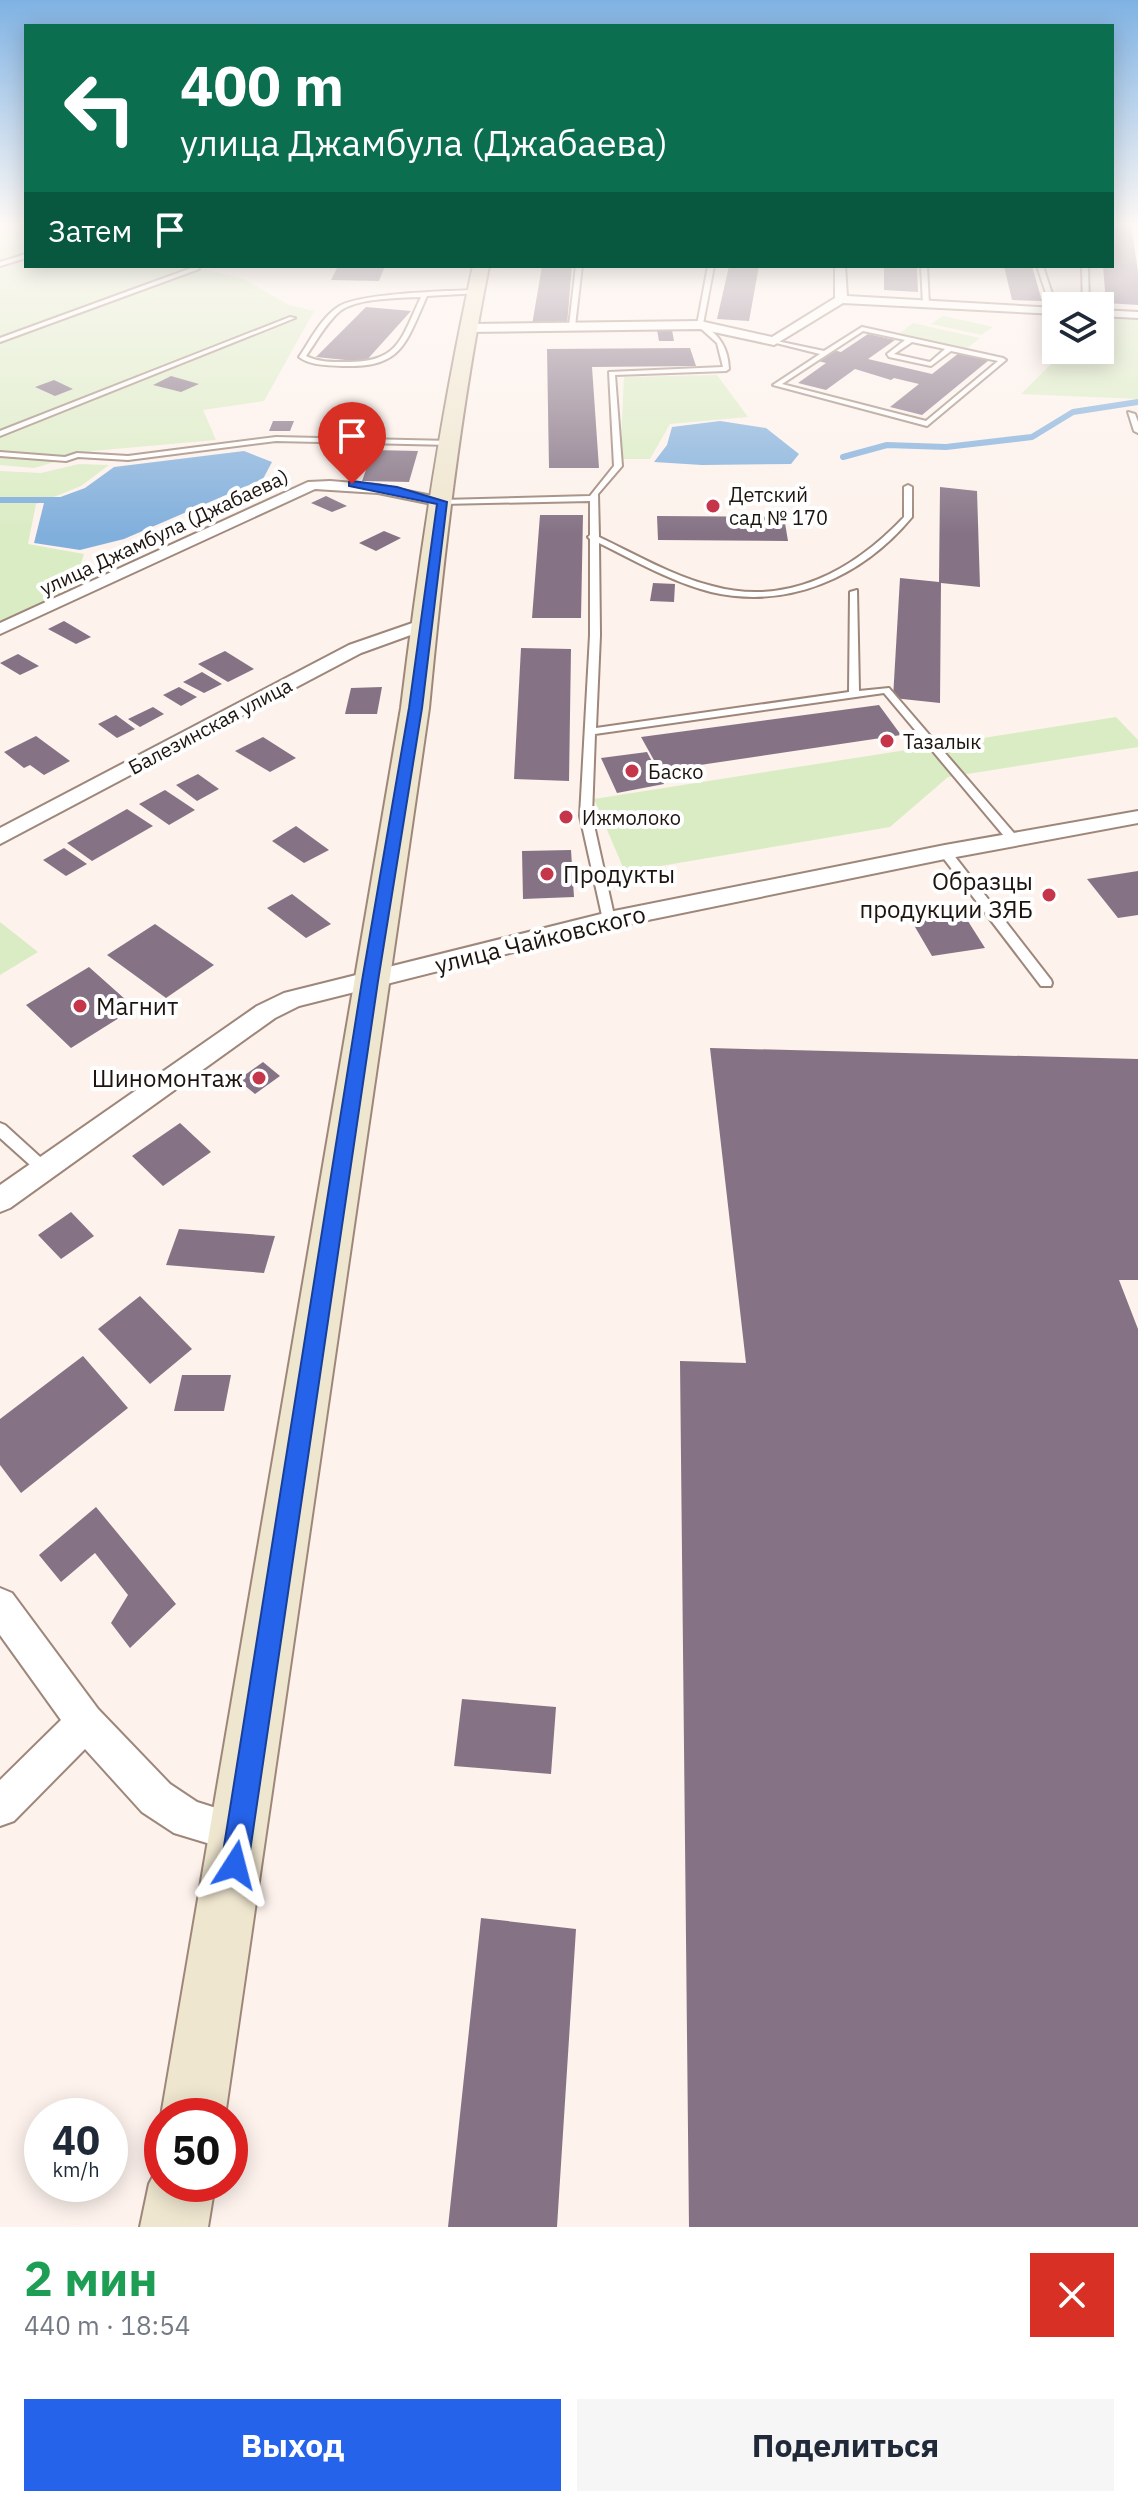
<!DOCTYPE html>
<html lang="ru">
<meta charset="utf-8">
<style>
:root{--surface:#fff;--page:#f6f6f7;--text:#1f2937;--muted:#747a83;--accent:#2563eb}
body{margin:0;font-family:"IBM Plex Sans",sans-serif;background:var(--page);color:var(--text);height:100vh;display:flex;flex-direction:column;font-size:30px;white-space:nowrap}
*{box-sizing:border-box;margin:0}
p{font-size:26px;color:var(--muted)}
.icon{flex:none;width:44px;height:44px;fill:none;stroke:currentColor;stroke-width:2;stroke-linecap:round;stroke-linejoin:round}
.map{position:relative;height:2227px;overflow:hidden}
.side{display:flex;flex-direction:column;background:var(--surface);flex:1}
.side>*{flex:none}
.banner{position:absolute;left:24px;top:24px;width:1090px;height:244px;border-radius:0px;box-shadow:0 4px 20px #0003;background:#0b6e4f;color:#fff;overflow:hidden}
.fabs{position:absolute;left:1042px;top:292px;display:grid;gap:16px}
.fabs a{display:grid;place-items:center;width:72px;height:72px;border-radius:0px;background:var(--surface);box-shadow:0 4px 20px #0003;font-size:40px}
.speed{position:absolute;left:24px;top:2098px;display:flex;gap:16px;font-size:40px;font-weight:700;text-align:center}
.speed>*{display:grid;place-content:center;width:104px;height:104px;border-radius:50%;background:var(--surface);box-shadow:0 4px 20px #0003;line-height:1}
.speed small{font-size:20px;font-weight:400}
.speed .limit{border:12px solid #d22;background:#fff;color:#111}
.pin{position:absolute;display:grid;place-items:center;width:68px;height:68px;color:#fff;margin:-82px -34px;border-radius:50% 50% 50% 0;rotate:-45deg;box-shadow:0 0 8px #0007}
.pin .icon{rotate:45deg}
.me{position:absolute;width:88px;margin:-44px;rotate:9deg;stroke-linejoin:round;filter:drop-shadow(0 0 6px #0008)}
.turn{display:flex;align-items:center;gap:28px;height:168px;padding:0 24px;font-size:36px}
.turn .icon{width:104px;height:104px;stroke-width:2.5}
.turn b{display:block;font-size:56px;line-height:68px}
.then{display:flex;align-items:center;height:76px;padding:0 24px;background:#0003;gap:16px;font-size:30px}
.round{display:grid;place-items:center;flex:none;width:84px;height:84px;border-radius:0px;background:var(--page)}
.summary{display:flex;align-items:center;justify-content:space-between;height:136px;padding:0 24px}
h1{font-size:48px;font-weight:800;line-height:60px;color:#1e9e55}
.primary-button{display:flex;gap:16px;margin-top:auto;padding:16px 24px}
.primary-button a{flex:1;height:92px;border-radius:0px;background:var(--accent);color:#fff;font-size:32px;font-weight:800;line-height:92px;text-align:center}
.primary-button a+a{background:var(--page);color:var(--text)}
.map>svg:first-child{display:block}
.green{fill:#daecc4}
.water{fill:#81afdc}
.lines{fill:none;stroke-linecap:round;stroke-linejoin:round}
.stream{stroke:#81afdc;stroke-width:6}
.building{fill:#857385}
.service-casing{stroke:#9e877a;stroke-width:4}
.minor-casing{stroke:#9e877a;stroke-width:4}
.secondary-casing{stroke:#9e877a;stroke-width:4}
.service{fill:#fff;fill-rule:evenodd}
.minor{fill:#fff;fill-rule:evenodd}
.secondary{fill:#efe6cf;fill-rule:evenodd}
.route{fill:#2563eb;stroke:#184099;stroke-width:2}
.poi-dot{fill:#c6364b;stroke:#fff;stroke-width:3}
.labels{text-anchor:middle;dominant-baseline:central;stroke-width:8;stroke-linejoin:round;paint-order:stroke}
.far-poi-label{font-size:20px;fill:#1d140f;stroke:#fff;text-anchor:start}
.far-street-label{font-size:20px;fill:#1d140f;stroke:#fff}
.poi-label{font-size:24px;fill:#1d140f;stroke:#fff;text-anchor:start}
.street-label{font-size:24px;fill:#1d140f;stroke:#fff}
</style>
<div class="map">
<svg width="1138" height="2227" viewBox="0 0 1138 2227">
<rect width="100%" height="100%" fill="#fdf2ec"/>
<path class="green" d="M 0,223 L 26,229 L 26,266 L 189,266 L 242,278 L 289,305 L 314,311 L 264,401 L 203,410 L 216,440 L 92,451 L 34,468 L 0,465 Z
M 943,316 L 993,327 L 981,335 L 931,324 Z
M 1100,318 L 1138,320 L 1138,399 L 1021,394 L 1065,350 L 1100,350 Z
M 913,323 L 980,338 L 967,348 L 900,333 Z
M 717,375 L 748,417 L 670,424 L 650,459 L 620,459 L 624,377 Z
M 79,464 L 109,465 L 81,486 L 36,504 L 28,544 L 84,554 L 71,593 L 3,621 L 0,620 L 0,471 L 41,473 Z
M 1116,717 L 1138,740 L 1138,747 L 948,777 L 890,827 L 625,872 L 594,799 Z
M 0,922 L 38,952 L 0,975 Z"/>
<path class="water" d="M 720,421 L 766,428 L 799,454 L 791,464 L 702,465 L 654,462 L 667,445 L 672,427 Z
M 244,451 L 272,462 L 263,479 L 124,539 L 80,550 L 34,543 L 44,503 L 85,488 L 114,467 Z"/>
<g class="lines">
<path class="stream" d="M 843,457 L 887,445 L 946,447 L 1032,437 L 1073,412 L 1138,402
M 0,500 L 66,500"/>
</g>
<path class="building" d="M 1112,223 L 1131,224 L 1138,272 L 1138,305 L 1106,303 L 1103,266 L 1112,266 Z
M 338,266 L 385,266 L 379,281 L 331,280 Z
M 542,266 L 572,266 L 567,325 L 532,325 Z
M 729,266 L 759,266 L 749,321 L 717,319 Z
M 884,266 L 917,266 L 918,292 L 884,290 Z
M 1004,266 L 1032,266 L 1042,301 L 1012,300 Z
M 366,307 L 411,311 L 365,362 L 316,357 Z
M 657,330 L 672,330 L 674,341 L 659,341 Z
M 868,334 L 895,340 L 868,359 L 932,374 L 959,353 L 989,360 L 922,415 L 890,407 L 919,384 L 894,378 L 891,380 L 855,369 L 826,390 L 798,383 L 826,363 L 818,361 L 833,350 L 841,352 Z
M 690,348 L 696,366 L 592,367 L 599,468 L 549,468 L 547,349 Z
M 171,376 L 199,384 L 181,392 L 153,385 Z
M 54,380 L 73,389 L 55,396 L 35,387 Z
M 273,421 L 294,421 L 290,431 L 269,431 Z
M 342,426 L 363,426 L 358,437 L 336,436 Z
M 373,450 L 418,451 L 409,482 L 362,481 Z
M 940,487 L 977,491 L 980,587 L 941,583 L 940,703 L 893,698 L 900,578 L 939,582 Z
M 326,496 L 347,506 L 332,512 L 311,503 Z
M 540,515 L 583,515 L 581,618 L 532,618 Z
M 657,516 L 784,517 L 788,541 L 658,540 Z
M 384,531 L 401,538 L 376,551 L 359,543 Z
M 653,583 L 675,584 L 674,602 L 650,601 Z
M 64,621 L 91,637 L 76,644 L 48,629 Z
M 521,648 L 571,649 L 569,781 L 514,779 Z
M 225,651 L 254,669 L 228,682 L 198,664 Z
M 18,654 L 39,666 L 20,675 L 0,663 Z
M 202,672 L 222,684 L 204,693 L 183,682 Z
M 179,687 L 197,697 L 181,706 L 163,695 Z
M 382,687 L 377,714 L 345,714 L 351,688 Z
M 879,705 L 901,735 L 660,771 L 641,737 Z
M 153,707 L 164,714 L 140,727 L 128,719 Z
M 116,715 L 135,729 L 117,738 L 98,724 Z
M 36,736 L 70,761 L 44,775 L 30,765 L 24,768 L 4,752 Z
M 263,737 L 296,758 L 270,772 L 235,751 Z
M 647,752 L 664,784 L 617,793 L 601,758 Z
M 198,774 L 219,789 L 197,801 L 176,785 Z
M 165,790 L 195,810 L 169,825 L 139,804 Z
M 127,809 L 153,826 L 92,861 L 67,843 Z
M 296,826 L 329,850 L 304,863 L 272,841 Z
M 64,848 L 87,864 L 66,876 L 43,860 Z
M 571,850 L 574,897 L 523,899 L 522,851 Z
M 1138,871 L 1138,915 L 1118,918 L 1087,879 Z
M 292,894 L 331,924 L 306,938 L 267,908 Z
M 959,907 L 985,948 L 932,956 L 908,915 Z
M 155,924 L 214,965 L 166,998 L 107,955 Z
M 89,967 L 135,1008 L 71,1048 L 26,1005 Z
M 710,1048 L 1138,1059 L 1138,1280 L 1119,1280 L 1138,1329 L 1138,2227 L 689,2227 L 680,1361 L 746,1363 Z
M 263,1062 L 280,1076 L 255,1094 L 238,1080 Z
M 180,1123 L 211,1152 L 163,1186 L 132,1156 Z
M 71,1212 L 94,1236 L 61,1259 L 38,1235 Z
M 179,1229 L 275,1236 L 264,1273 L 166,1265 Z
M 140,1296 L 192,1349 L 150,1384 L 98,1329 Z
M 83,1356 L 128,1408 L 21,1493 L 0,1465 L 0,1419 Z
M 182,1375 L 231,1375 L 224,1411 L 174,1411 Z
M 96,1507 L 176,1604 L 130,1648 L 111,1623 L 128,1595 L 95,1553 L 61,1582 L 39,1555 Z
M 462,1699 L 556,1707 L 551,1774 L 454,1766 Z
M 481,1918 L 576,1929 L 557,2227 L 448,2227 Z"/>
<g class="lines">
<g class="service-casing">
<path id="service" d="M 26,254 L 26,258 L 0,266 L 0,262 Z
M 197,266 L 199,269 L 0,342 L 0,338 Z
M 576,266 L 582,266 L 575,326 L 572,328 L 569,326 Z
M 708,266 L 714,266 L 703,324 C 720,336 728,348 729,369 L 726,371 L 615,375 L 622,466 L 598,494 L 599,537 C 635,554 672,576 712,586 C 787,607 853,571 904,517 L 904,487 L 908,485 L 912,487 L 912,517 C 862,577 789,610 711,592 C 672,582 635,561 599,543 L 600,635 L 596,728 L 849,692 L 850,592 L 857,590 L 859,691 L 889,688 L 1019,839 L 1017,842 L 1009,842 L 884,693 L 595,734 L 592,816 L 615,920 L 609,924 L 603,920 L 580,816 L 590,635 L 590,539 L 588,537 L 590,535 L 590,501 L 442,504 L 438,502 L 442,500 L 590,496 L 614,466 L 609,372 L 723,367 L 717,343 L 697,325 Z
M 921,266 L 927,266 L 929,304 L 926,306 L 923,304 Z
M 1037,266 L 1043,266 L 1056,306 L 1056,313 L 1052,311 Z
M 1082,266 L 1088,266 L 1089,306 L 1083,306 Z
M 476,290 L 478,293 L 427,296 C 405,345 402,368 342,366 C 327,365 311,366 299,357 C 310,341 321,318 338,307 C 358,293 448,291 476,290 ZM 421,297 C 400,341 399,363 343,362 C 330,362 318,362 306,356 C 316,342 326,323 340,311 C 357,298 399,298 421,297 Z
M 290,317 L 295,318 L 0,436 L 0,431 Z
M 862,327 L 1003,358 L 1006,360 L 927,426 L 773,385 L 820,354 L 772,342 L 772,340 L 824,351 ZM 863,331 L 905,340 L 887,354 L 889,357 L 931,366 L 951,351 L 998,361 L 926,421 L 782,384 ZM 912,342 L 945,349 L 930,362 L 894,354 Z
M 1128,412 L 1135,414 L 1138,422 L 1138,433 L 1134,431 Z
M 276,437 L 451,441 L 455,443 L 451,445 L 276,441 L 128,460 L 78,457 L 66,461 L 0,456 L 0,452 L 65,457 L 77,453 L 128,456 Z
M 945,848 L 949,849 L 1051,980 L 1052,983 L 1051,986 L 1041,986 L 941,855 L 941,849 Z
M 0,1123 L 5,1125 L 49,1165 L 51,1169 L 49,1173 L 39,1173 L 0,1138 Z"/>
</g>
<g class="minor-casing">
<path id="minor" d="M 835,266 L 845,266 L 847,296 L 1056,308 L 1056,314 L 843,303 L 774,345 L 700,329 L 468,332 L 462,328 L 468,324 L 700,321 L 772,337 L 835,298 Z
M 1100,310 L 1138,312 L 1138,318 L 1100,316 Z
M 330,481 L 378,485 L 447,499 L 449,502 L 442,506 L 378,493 L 315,489 L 0,634 L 0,623 L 308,482 Z
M 424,619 L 430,620 L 433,624 L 430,628 L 361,653 L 0,844 L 0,828 L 349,645 Z
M 1138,811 L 1138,823 L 945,859 L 609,928 L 299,1006 L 275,1018 L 10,1208 L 0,1212 L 0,1185 L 257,1006 L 284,993 L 609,912 L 945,845 Z
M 0,1588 L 12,1593 L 98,1709 L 170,1784 L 197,1802 L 254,1820 L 259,1834 L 254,1848 L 240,1853 L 174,1833 L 142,1812 L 85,1749 L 14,1821 L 0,1826 L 0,1780 L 61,1720 L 0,1635 Z"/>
</g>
<g class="secondary-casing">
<path id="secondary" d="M 473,266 L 489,266 C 460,411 443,561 429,708 L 225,2116 L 162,2116 L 162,2119 L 161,2116 L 401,708 C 419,560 441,411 473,266 Z
M 162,2159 L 162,2184 L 215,2184 L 208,2227 L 140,2227 L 149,2184 Z"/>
</g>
<use href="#service" class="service"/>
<use href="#minor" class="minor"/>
<use href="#secondary" class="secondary"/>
</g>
<linearGradient id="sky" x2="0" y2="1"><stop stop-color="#7fb2e3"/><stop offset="0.42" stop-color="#fef9f6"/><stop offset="1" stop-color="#fef9f6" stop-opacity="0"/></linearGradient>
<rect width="1138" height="534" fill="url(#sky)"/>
<path class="route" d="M 352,481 L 397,487 L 447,502 L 422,708 L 378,981 L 248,1865 L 244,1875 L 235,1879 L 225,1875 L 221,1865 L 362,981 L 409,708 L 437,504 L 349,486 L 349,482 Z"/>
<g class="poi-dot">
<circle cx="713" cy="506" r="8"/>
<circle cx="887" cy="741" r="8"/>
<circle cx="632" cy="771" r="8"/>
<circle cx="566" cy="817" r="8"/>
<circle cx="547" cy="874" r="8"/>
<circle cx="1049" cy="895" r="8"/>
<circle cx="80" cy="1006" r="8"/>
<circle cx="259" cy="1078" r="8"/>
</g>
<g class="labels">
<g class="far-poi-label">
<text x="729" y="494">Детский<tspan x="729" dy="23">сад № 170</tspan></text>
<text x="903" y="741">Тазалык</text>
<text x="648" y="771">Баско</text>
<text x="582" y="817">Ижмолоко</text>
</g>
<g class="far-street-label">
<text transform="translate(164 532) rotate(-25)">улица Джамбула (Джабаева)</text>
<text transform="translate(210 726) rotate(-28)">Балезинская улица</text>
</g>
<g class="poi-label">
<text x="563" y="874">Продукты</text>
<text x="1033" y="881" text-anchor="end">Образцы<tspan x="1033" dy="28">продукции ЗЯБ</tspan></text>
<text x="96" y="1006">Магнит</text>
<text x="243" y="1078" text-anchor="end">Шиномонтаж</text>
</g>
<g class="street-label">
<text transform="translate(540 939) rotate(-14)">улица Чайковского</text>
</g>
</g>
</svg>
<div class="fabs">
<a><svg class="icon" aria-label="layers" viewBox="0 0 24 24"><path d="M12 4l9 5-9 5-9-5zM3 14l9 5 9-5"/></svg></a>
</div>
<div class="speed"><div>40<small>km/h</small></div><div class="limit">50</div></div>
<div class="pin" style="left:352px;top:484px;background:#d93025"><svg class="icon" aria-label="arrive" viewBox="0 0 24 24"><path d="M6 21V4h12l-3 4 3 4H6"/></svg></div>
<svg class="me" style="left:235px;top:1865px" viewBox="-20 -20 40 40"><path d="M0-17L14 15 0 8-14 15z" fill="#2563eb" stroke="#fff" stroke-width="4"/></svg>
<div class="banner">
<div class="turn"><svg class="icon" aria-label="left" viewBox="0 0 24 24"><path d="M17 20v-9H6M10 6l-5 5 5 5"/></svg><div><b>400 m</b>улица Джамбула (Джабаева)</div></div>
<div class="then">Затем<svg class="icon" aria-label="arrive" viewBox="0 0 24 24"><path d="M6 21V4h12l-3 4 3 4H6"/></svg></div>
</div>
</div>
<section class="side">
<div class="summary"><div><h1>2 мин</h1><p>440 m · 18:54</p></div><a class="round" style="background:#d93025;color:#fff"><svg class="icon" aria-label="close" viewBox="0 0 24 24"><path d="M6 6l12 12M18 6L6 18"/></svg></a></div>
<div class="primary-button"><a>Выход</a><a>Поделиться</a></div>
</section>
